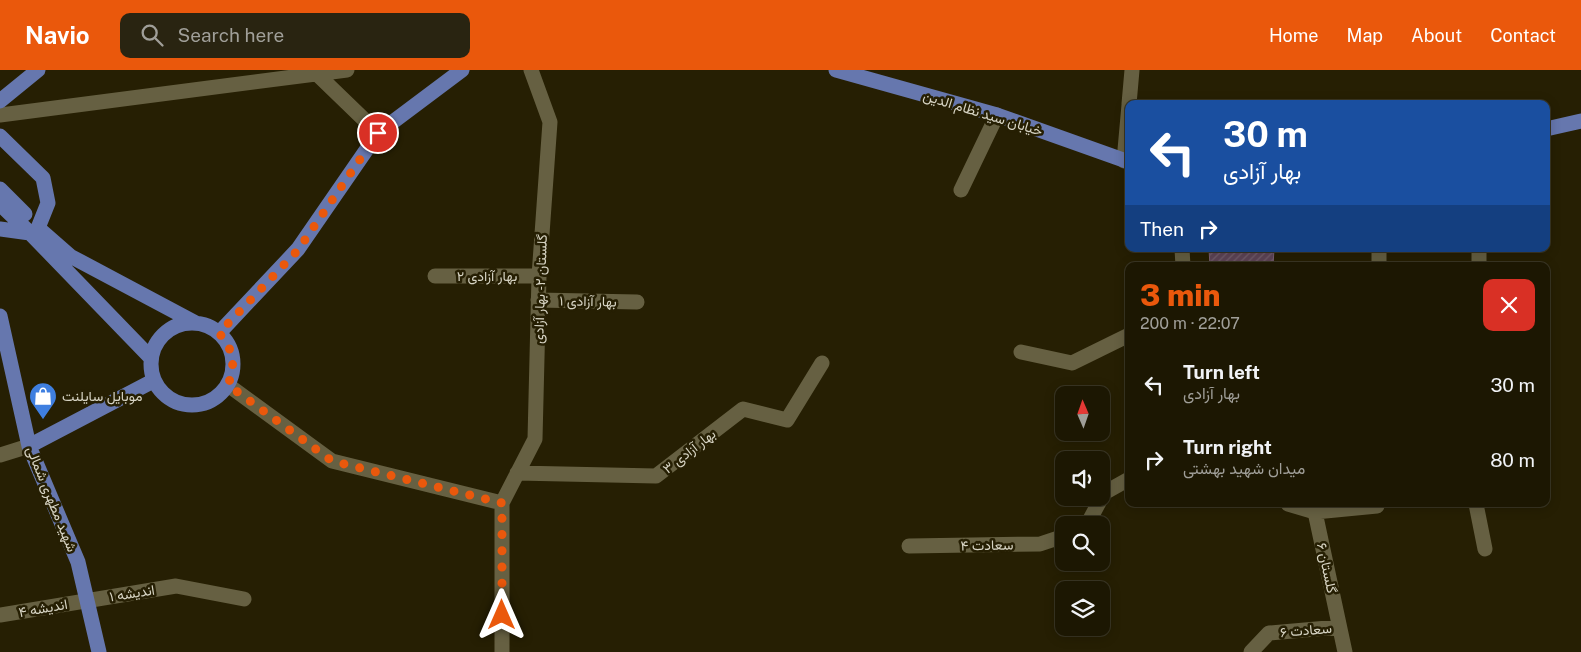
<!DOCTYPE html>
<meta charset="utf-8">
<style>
:root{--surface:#1c1702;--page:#292411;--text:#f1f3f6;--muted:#a09f99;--line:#3a3624;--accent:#ea580c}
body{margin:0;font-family:"Public Sans",Vazirmatn,sans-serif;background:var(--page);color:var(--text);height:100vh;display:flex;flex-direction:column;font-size:19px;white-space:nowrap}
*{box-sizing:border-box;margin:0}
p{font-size:16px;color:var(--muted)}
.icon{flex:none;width:28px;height:28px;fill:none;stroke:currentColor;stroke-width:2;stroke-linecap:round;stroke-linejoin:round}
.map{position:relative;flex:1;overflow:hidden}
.sheet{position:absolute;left:1125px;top:192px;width:425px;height:245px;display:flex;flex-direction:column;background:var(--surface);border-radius:10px;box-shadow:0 2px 12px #0003,0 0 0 1px var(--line)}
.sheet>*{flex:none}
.top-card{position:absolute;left:1125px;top:30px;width:425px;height:152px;border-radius:10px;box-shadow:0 2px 12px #0003,0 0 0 1px var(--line);background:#1a4fa0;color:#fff;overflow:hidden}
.needle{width:32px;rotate:358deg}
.fabs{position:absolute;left:1055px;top:316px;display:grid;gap:10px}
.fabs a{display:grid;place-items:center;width:55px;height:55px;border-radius:10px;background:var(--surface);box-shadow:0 2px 12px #0003,0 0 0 1px var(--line);font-size:25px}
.pin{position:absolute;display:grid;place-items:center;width:42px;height:42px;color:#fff;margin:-21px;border:2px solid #fff;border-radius:50%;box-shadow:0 1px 5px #0007}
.me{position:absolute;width:55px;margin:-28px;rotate:0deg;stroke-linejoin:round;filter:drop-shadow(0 0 4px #0008)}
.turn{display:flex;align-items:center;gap:18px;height:105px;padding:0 15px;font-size:22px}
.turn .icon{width:65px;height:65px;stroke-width:2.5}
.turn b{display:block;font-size:35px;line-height:42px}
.then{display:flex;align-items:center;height:48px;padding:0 15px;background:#0003;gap:10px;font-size:19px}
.round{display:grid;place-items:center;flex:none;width:52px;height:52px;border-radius:10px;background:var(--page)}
.head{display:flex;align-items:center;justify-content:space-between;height:85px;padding:0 15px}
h1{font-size:30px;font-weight:800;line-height:38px;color:var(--accent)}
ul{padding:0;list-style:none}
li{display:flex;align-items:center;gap:15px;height:75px;padding:0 15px}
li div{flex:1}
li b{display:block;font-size:19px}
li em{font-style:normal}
header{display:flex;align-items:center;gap:30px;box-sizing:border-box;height:70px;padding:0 25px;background:var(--accent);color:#fff}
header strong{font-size:24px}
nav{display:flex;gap:28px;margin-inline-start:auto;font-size:18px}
.search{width:350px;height:45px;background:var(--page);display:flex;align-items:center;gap:12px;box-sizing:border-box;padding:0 18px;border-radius:10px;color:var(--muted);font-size:19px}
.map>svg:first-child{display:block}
.building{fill:url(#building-hatch);stroke:#7c6073}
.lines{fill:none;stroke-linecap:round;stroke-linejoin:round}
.minor{stroke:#666042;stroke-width:15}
.major{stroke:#6677ae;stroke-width:15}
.route{stroke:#ea580c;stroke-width:9;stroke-dasharray:0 16.2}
.labels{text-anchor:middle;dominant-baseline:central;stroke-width:5;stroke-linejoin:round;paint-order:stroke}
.street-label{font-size:14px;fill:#d7d4c4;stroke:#261f03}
.poi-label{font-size:14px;fill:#d7d4c4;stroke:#261f03;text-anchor:start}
</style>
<header>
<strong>Navio</strong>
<div class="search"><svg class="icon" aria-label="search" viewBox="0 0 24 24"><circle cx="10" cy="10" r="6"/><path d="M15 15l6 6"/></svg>Search here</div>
<nav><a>Home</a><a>Map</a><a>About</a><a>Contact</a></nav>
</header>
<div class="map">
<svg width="1581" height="582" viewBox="0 0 1581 582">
<defs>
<pattern id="building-hatch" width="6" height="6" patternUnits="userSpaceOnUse" patternTransform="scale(1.25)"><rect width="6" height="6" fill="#5f4557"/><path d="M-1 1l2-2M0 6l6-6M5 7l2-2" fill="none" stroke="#755f6e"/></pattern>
</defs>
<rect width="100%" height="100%" fill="#261f03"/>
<path class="building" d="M 1209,179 L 1274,179 L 1273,196 L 1210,196 Z"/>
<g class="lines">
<path class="minor" d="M 317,4 L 378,63
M 1129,34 L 1132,0
M 0,45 L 347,0
M 1124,91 L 1129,35
M 961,120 L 997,45
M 1182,179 L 1183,196
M 1379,179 L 1379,196
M 1479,196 L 1479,179
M 435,206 L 539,206
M 538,230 L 637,232
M 1021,282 L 1072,293 L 1129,265
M 228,315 L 332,391 L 502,433 L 502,582
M 0,385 L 29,376
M 517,403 L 656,406 L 743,339 L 787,350 L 822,293
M 502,433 L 535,369 L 539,206 L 550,52 L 531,0
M 1288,434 L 1315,442 L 1345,582
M 1476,434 L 1485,479
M 1315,442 L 1377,436 L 1377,434
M 1087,455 L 1104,423 L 1129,409
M 909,476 L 1040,474 L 1064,466
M 0,545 L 176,516 L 244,529
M 1251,582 L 1269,563 L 1339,557"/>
<path class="major" d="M 836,0 L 997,45 L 1129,92
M 0,31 L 38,0
M 1546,59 L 1581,51
M 0,66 L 43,108 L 48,133 L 38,158 L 70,186 L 196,253
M 0,119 L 25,144
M 0,134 L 30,163 L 150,287
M 0,159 L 30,163
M 0,246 L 29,376 L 78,492 L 99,582
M151 294a41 41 0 1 1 82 0a41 41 0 1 1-82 0Z
M 219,263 L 298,179 L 378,63 L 462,0
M 29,376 L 153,311"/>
</g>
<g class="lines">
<path class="route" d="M 378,63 L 298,180 L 219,263 C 234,281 236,293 228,315 L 332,391 L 502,433 L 502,545"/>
</g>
<defs>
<g id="shop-pin" transform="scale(1.4375)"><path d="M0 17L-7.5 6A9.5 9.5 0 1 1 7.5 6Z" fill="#3f7fe0" stroke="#261f03"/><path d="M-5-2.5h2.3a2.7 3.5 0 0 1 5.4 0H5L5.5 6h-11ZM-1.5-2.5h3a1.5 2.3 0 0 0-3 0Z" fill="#fff"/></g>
</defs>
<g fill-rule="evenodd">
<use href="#shop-pin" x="43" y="326"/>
</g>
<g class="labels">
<g class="street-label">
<text transform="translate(983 43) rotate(17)">خیابان سید نظام الدین</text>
<text x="487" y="206">بهار آزادی ۲</text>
<text transform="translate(540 219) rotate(-88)">گلستان ۲ - بهار آزادی</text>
<text transform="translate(588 231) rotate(1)">بهار آزادی ۱</text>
<text transform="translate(689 381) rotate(-38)">بهار آزادی ۳</text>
<text transform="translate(52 429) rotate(68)">شهید مطهری شمالی</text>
<text transform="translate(987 475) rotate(-1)">سعادت ۴</text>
<text transform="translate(1327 498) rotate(78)">گلستان ۶</text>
<text transform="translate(132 523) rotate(-9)">اندیشه ۱</text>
<text transform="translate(43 538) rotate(-10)">اندیشه ۴</text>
<text transform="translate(1306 560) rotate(-5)">سعادت ۶</text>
</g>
<g class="poi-label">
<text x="62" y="326">موبایل سایلنت</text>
</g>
</g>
</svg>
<div class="fabs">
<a><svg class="needle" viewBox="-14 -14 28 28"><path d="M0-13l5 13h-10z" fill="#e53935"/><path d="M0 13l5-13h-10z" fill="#a09f99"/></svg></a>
<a><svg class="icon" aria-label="sound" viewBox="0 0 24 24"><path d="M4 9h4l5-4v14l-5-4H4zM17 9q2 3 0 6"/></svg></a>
<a><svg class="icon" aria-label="search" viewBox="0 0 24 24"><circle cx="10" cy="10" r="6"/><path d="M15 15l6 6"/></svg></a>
<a><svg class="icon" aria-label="layers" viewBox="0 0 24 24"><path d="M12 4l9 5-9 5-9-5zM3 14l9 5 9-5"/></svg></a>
</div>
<div class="pin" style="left:378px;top:63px;background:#d93025"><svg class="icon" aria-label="arrive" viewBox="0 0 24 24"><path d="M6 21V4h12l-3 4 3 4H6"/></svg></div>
<svg class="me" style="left:502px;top:545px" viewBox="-20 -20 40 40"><path d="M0-17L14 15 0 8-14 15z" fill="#ea580c" stroke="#fff" stroke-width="4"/></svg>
<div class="top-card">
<div class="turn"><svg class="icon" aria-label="left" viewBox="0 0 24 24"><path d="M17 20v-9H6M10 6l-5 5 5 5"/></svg><div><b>30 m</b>بهار آزادی</div></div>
<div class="then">Then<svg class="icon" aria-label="right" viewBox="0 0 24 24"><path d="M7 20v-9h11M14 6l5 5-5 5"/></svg></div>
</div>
<section class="sheet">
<div class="head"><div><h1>3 min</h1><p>200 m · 22:07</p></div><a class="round" style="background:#d93025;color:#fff"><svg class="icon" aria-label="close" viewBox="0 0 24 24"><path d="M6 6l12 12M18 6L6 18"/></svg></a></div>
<ul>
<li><svg class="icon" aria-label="left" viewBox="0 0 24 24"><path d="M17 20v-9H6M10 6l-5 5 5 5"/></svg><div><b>Turn left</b><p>بهار آزادی</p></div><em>30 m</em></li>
<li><svg class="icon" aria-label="right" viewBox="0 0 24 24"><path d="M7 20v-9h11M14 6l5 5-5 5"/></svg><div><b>Turn right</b><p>میدان شهید بهشتی</p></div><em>80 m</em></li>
</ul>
</section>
</div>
